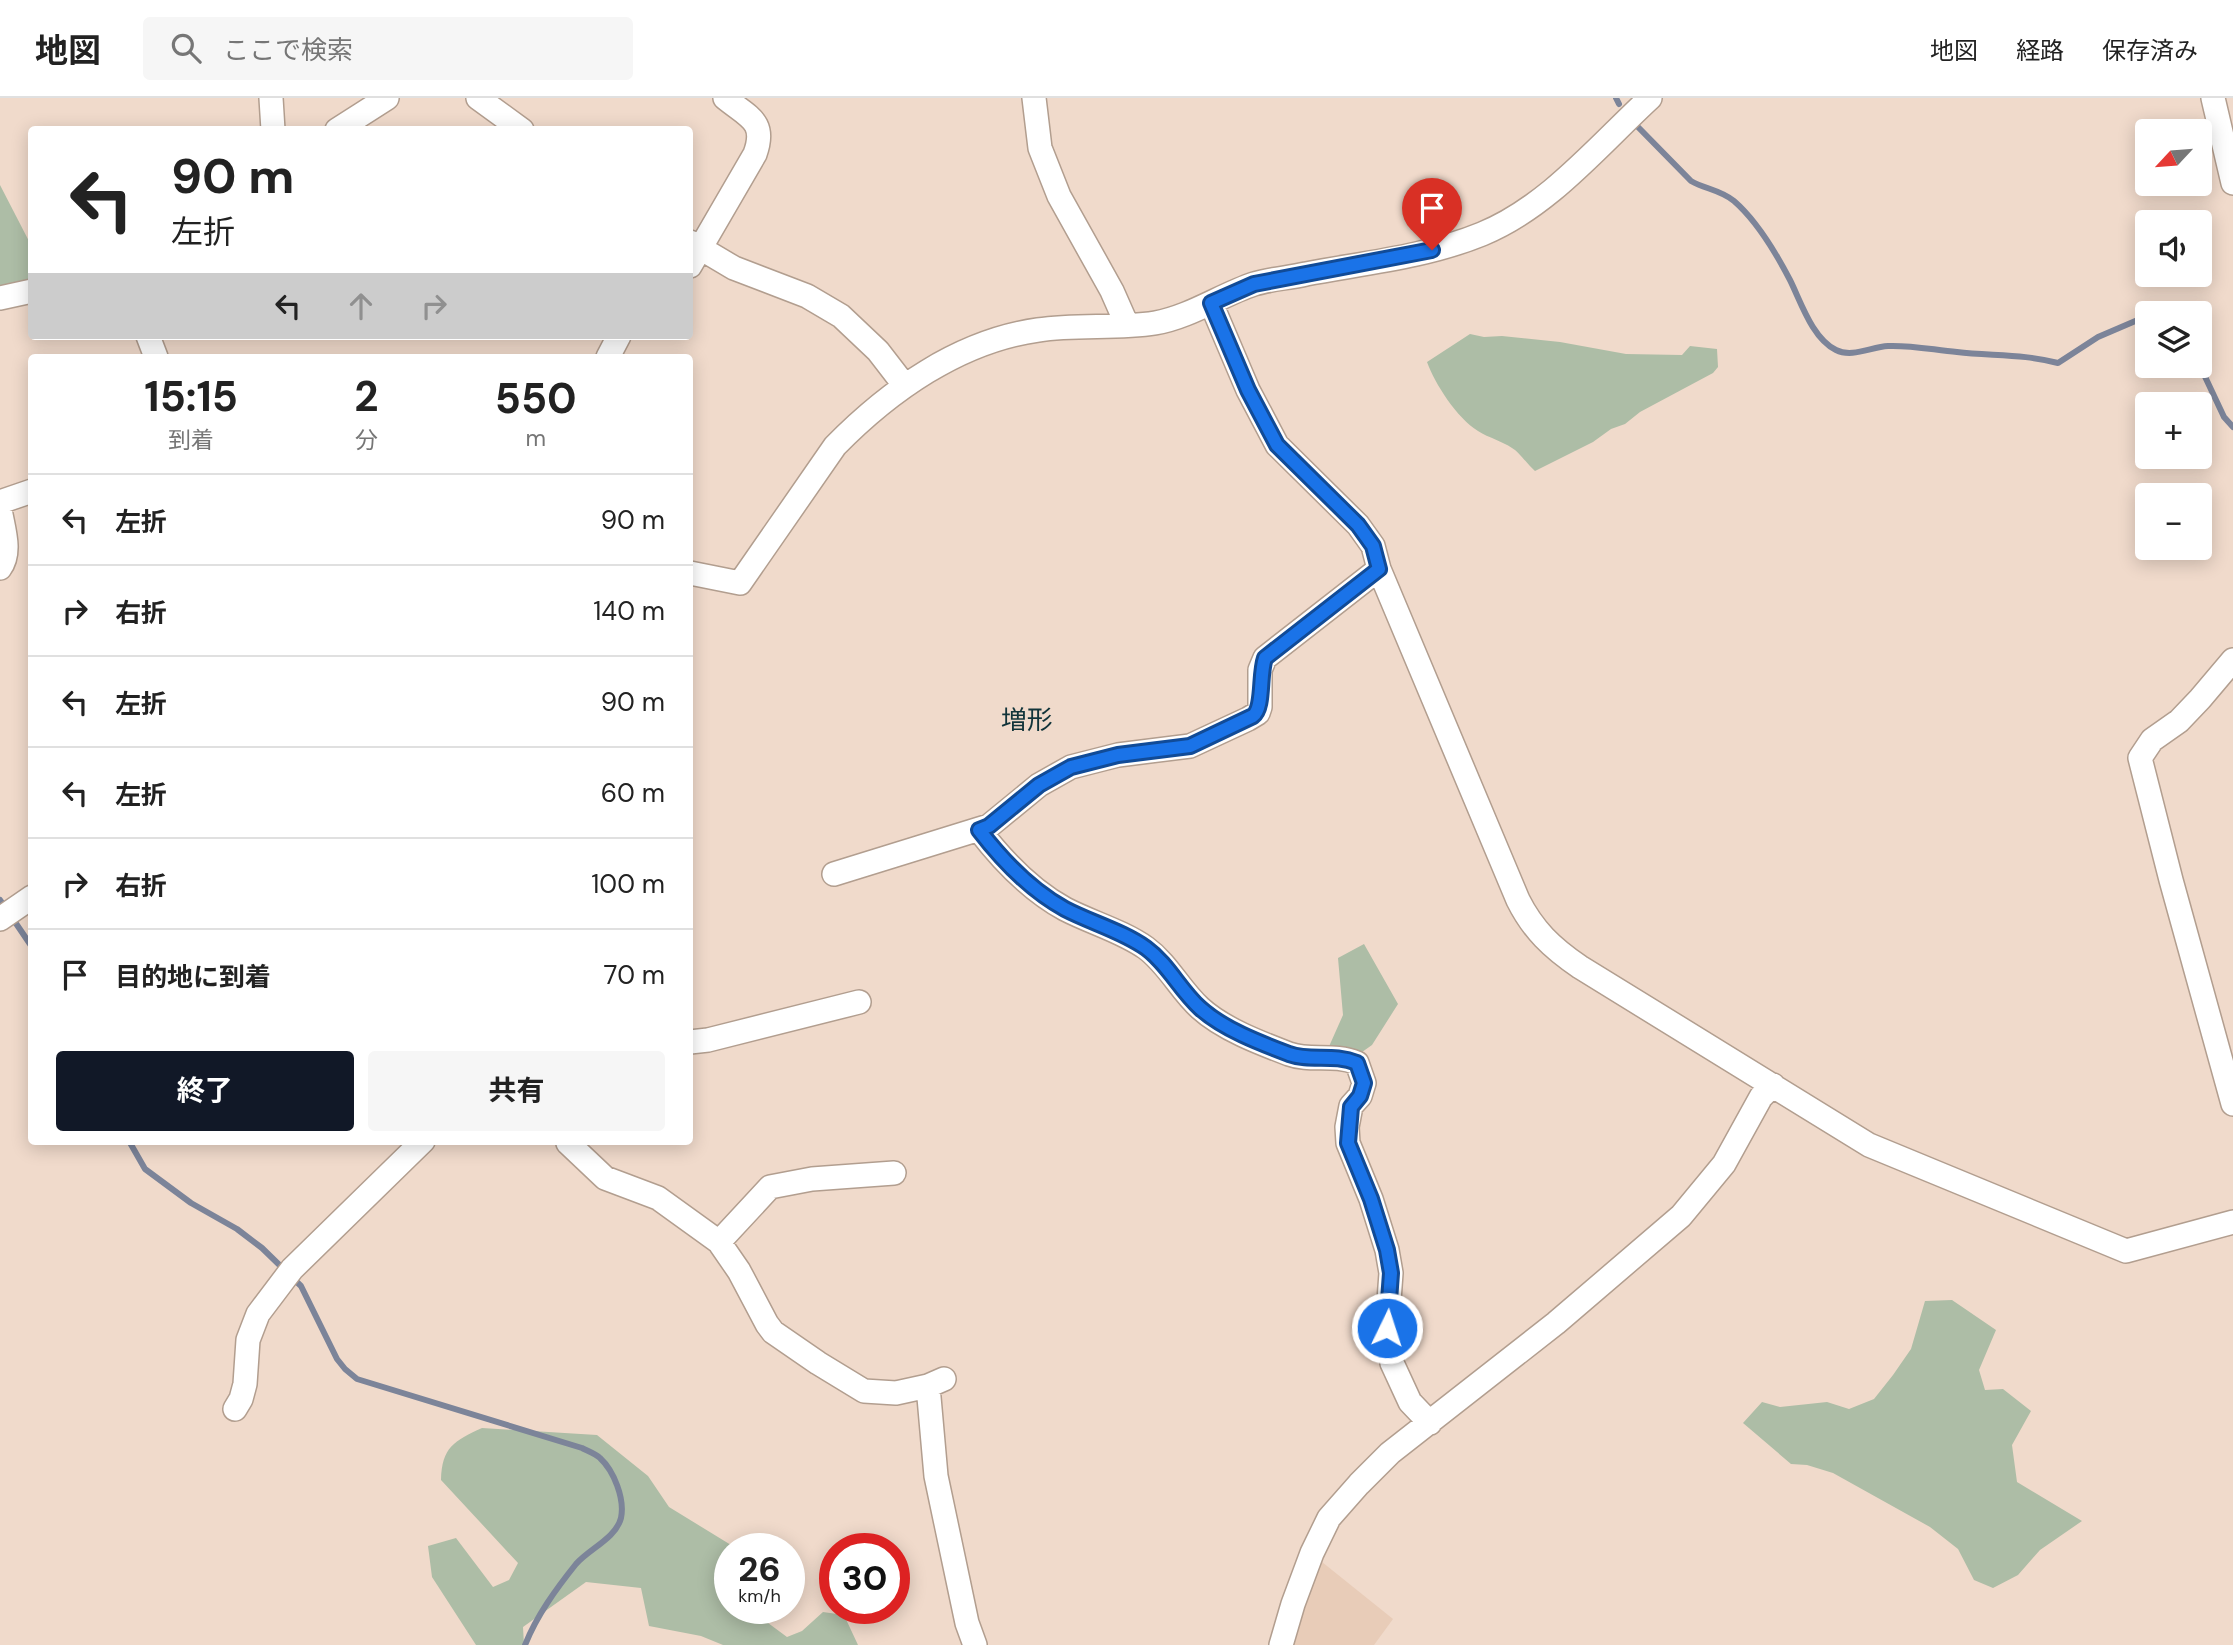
<!DOCTYPE html>
<html lang="ja">
<meta charset="utf-8">
<style>
:root{--surface:#fff;--page:#f6f6f6;--text:#222;--muted:#767676;--line:#e0e0e0;--accent:#111827}
body{margin:0;font-family:"DM Sans","Noto Sans JP",sans-serif;background:var(--page);color:var(--text);height:100vh;display:flex;flex-direction:column;font-size:26px;white-space:nowrap}
*{box-sizing:border-box;margin:0}
p{font-size:23px;color:var(--muted)}
.icon{flex:none;width:38px;height:38px;fill:none;stroke:currentColor;stroke-width:2;stroke-linecap:round;stroke-linejoin:round}
.map{position:relative;flex:1;overflow:hidden}
.panel{position:absolute;left:28px;top:256px;width:665px;height:791px;display:flex;flex-direction:column;background:var(--surface);border-radius:7px;box-shadow:0 4px 18px #0003}
.panel>*{flex:none}
.top-card{position:absolute;left:28px;top:28px;width:665px;height:214px;border-radius:7px;box-shadow:0 4px 18px #0003;background:#fff;color:var(--text);overflow:hidden}
.needle{width:46px;rotate:244deg}
.tools{position:absolute;left:2135px;top:21px;display:grid;gap:14px}
.tools a{display:grid;place-items:center;width:77px;height:77px;border-radius:7px;background:var(--surface);box-shadow:0 4px 18px #0003;font-size:35px}
.speed{position:absolute;left:714px;top:1435px;display:flex;gap:14px;font-size:35px;font-weight:700;text-align:center}
.speed>*{display:grid;place-content:center;width:91px;height:91px;border-radius:50%;background:var(--surface);box-shadow:0 4px 18px #0003;line-height:1}
.speed small{font-size:18px;font-weight:400}
.speed .limit{border:10px solid #d22;background:#fff;color:#111}
.pin{position:absolute;display:grid;place-items:center;width:60px;height:60px;color:#fff;margin:-72px -30px;border-radius:50% 50% 50% 0;rotate:-45deg;box-shadow:0 0 7px #0007}
.pin .icon{rotate:45deg}
.me{position:absolute;width:77px;margin:-38px;rotate:4deg;stroke-linejoin:round;filter:drop-shadow(0 0 5px #0008)}
.turn{display:flex;align-items:center;gap:24px;height:147px;padding:0 28px;font-size:32px}
.turn .icon{width:91px;height:91px;stroke-width:2.5}
.turn b{display:block;font-size:49px;line-height:60px}
.lanes{display:flex;align-items:center;height:66px;padding:0 28px;background:#0003;justify-content:center;gap:35px;direction:ltr}
.lanes .off{opacity:.35}
.eta{display:flex;justify-content:space-evenly;align-items:center;height:119px;text-align:center}
.eta b{font-size:42px;font-weight:700;line-height:49px}
.primary-button{display:flex;gap:14px;margin-top:auto;padding:14px 28px}
.primary-button a{flex:1;height:80px;border-radius:7px;background:var(--accent);color:#fff;font-size:28px;font-weight:700;line-height:80px;text-align:center}
.primary-button a+a{background:var(--page);color:var(--text)}
ul{padding:0;list-style:none}
li{display:flex;align-items:center;gap:21px;height:91px;padding:0 28px;border-top:2px solid var(--line)}
li div{flex:1}
li b{display:block;font-size:26px}
li em{font-style:normal}
header{display:flex;align-items:center;gap:42px;box-sizing:border-box;height:98px;padding:0 35px;background:var(--surface);border-bottom:2px solid var(--line)}
header strong{font-size:33px}
nav{display:flex;gap:38px;margin-inline-start:auto;font-size:24px}
.search{width:490px;height:63px;background:var(--page);display:flex;align-items:center;gap:18px;box-sizing:border-box;padding:0 24px;border-radius:7px;color:var(--muted);font-size:26px}
.map>svg:first-child{display:block}
.built{fill:#e8ccb8}
.green{fill:#adbda6}
.lines{fill:none;stroke-linecap:round;stroke-linejoin:round}
.stream{stroke:#7c8499;stroke-width:6}
.minor-casing{stroke:#b29e8f;stroke-width:26}
.minor{stroke:#fff;stroke-width:23}
.route-casing{stroke:#114b97;stroke-width:18}
.route{stroke:#1a73e8;stroke-width:12}
.labels{text-anchor:middle;dominant-baseline:central;stroke-width:7;stroke-linejoin:round;paint-order:stroke}
.quarter-label{font-size:26px;fill:#12343a;stroke:#f0dacb}
</style>
<header>
<strong>地図</strong>
<div class="search"><svg class="icon" aria-label="search" viewBox="0 0 24 24"><circle cx="10" cy="10" r="6"/><path d="M15 15l6 6"/></svg>ここで検索</div>
<nav><a>地図</a><a>経路</a><a>保存済み</a></nav>
</header>
<div class="map">
<svg width="2233" height="1547" viewBox="0 0 2233 1547">
<rect width="100%" height="100%" fill="#f0dacb"/>
<path class="built" d="M 1322,1464 L 1393,1521 L 1374,1547 L 1291,1547 L 1316,1468 Z"/>
<path class="green" d="M 0,87 L 32,149 L 31,185 L 0,191 Z
M 1470,236 L 1484,239 L 1502,238 L 1560,244 L 1626,256 L 1682,257 L 1690,248 L 1717,251 L 1718,269 L 1713,275 L 1640,314 L 1625,326 L 1611,331 L 1593,344 L 1535,373 C 1528,367 1518,353 1512,350 C 1502,343 1489,340 1478,333 C 1457,320 1435,286 1427,264 Z
M 1364,846 L 1398,906 L 1372,947 L 1355,959 L 1327,953 L 1343,917 L 1338,860 Z
M 1952,1202 L 1996,1232 L 1979,1272 L 1985,1292 L 2003,1291 L 2031,1313 L 2012,1347 L 2017,1384 L 2082,1423 L 2040,1452 L 2018,1477 L 1993,1490 L 1974,1482 L 1958,1451 L 1930,1429 L 1833,1375 L 1807,1367 L 1791,1366 L 1743,1325 L 1762,1304 L 1780,1309 L 1827,1304 L 1849,1311 L 1874,1301 L 1893,1277 L 1911,1251 L 1925,1203 Z
M 482,1330 L 597,1337 L 648,1378 L 669,1409 L 731,1447 L 724,1493 L 730,1497 L 730,1510 L 748,1510 L 787,1539 L 802,1533 L 823,1514 L 844,1517 L 858,1547 L 723,1547 L 701,1538 L 649,1528 L 641,1490 L 586,1484 L 523,1529 L 524,1547 L 476,1547 L 432,1479 L 428,1448 L 456,1440 L 493,1489 L 509,1482 L 518,1465 L 441,1382 C 442,1349 454,1343 482,1330 Z"/>
<g class="lines">
<path class="stream" d="M 1616,0 L 1619,6
M 1638,29 L 1691,83 C 1705,91 1721,92 1734,103 C 1757,123 1776,155 1790,182 C 1801,204 1812,240 1836,252 C 1852,260 1871,249 1888,248 C 1911,247 1934,252 1957,254 C 1991,258 2025,256 2058,265 L 2098,239 L 2147,218
M 2200,268 L 2224,319 L 2233,329
M 0,802 L 32,849
M 129,1043 L 145,1071 L 191,1105 L 237,1131 L 262,1150 L 301,1188 L 337,1261 L 345,1271 L 357,1281 L 582,1350 C 588,1353 596,1356 600,1360 C 614,1373 625,1401 621,1420 C 616,1440 589,1451 576,1466 C 556,1491 537,1517 525,1547"/>
<g class="minor-casing">
<path id="minor" d="M 271,0 L 273,32
M 478,0 L 522,32
M 1034,0 L 1040,50 L 1059,98 L 1112,193 L 1127,227
M 2213,0 L 2233,85
M 337,32 L 387,0
M 690,144 L 734,170 L 807,198 L 841,218 L 878,253 L 905,288
M 690,168 L 755,56 C 767,23 748,19 725,0
M 0,200 L 32,193
M 1211,205 L 1248,292 L 1277,347 L 1358,427 L 1373,448 L 1379,471 L 1518,802 C 1533,832 1552,850 1580,869 L 1869,1047 L 2126,1153 L 2233,1124
M 148,238 L 156,259
M 608,259 L 619,238
M 0,404 L 32,393
M 0,411 C 3,430 12,454 0,470
M 690,475 L 740,485 L 835,348 C 889,293 959,243 1038,232 C 1077,226 1117,231 1155,225 C 1190,219 1221,197 1254,186 C 1270,181 1289,180 1306,176 C 1364,165 1426,159 1482,136 C 1548,109 1598,48 1650,0
M 2233,562 L 2200,601 L 2179,623 L 2152,642 L 2140,660 L 2171,782 L 2233,1006
M 979,732 C 1002,762 1032,793 1065,811 C 1092,825 1122,833 1146,850 C 1168,866 1180,892 1200,910 C 1223,931 1260,945 1289,956 C 1311,964 1333,955 1357,965 L 1364,985 L 1360,998 L 1351,1008 L 1347,1029 L 1348,1045 L 1371,1101 L 1387,1152 L 1391,1175 L 1387,1230 L 1392,1265 L 1410,1304 L 1430,1325
M 834,776 L 989,728 L 1039,687 L 1071,669 L 1118,657 L 1190,648 L 1248,621 L 1258,615 L 1260,609 L 1260,572 L 1265,560 L 1379,471
M 0,821 L 32,799
M 690,944 L 708,942 L 859,904
M 570,1043 L 568,1045 L 605,1080 L 658,1100 L 719,1144 L 739,1173 L 767,1226 L 773,1234 L 818,1265 L 864,1293 L 896,1295 L 928,1288 L 944,1281
M 719,1144 L 770,1089 L 812,1081 L 894,1075
M 928,1288 L 936,1378 L 967,1525 L 975,1547
M 235,1311 L 241,1301 L 245,1286 L 248,1242 L 258,1216 L 292,1171 L 423,1043
M 1281,1547 L 1293,1506 L 1312,1455 L 1329,1420 L 1359,1386 L 1390,1355 L 1556,1225 L 1681,1118 L 1724,1066 L 1761,999 L 1773,987"/>
</g>
<use href="#minor" class="minor"/>
</g>
<g class="lines">
<g class="route-casing">
<path id="route" d="M 1387,1230 L 1391,1175 L 1387,1152 L 1371,1101 L 1348,1045 L 1351,1009 L 1360,998 L 1364,985 L 1357,965 C 1333,955 1311,964 1289,956 C 1260,945 1223,931 1200,910 C 1180,892 1168,866 1146,850 C 1122,833 1092,825 1065,811 C 1032,793 1002,762 979,732 L 989,728 L 1039,687 L 1071,669 L 1118,657 L 1190,648 L 1253,618 C 1264,610 1259,577 1265,560 L 1379,471 L 1373,448 L 1358,427 L 1277,347 L 1248,292 L 1211,205 L 1254,186 L 1432,152"/>
</g>
<use href="#route" class="route"/>
</g>
<g class="labels">
<g class="quarter-label">
<text x="1027" y="622">増形</text>
</g>
</g>
</svg>
<div class="tools">
<a><svg class="needle" viewBox="-14 -14 28 28"><path d="M0-13l5 13h-10z" fill="#e53935"/><path d="M0 13l5-13h-10z" fill="#767676"/></svg></a>
<a><svg class="icon" aria-label="sound" viewBox="0 0 24 24"><path d="M4 9h4l5-4v14l-5-4H4zM17 9q2 3 0 6"/></svg></a>
<a><svg class="icon" aria-label="layers" viewBox="0 0 24 24"><path d="M12 4l9 5-9 5-9-5zM3 14l9 5 9-5"/></svg></a>
<a>+</a>
<a>−</a>
</div>
<div class="speed"><div>26<small>km/h</small></div><div class="limit">30</div></div>
<div class="pin" style="left:1432px;top:152px;background:#d93025"><svg class="icon" aria-label="arrive" viewBox="0 0 24 24"><path d="M6 21V4h12l-3 4 3 4H6"/></svg></div>
<svg class="me" style="left:1387px;top:1230px" viewBox="-20 -20 40 40"><circle r="17" fill="#1a73e8" stroke="#fff" stroke-width="3"/><path d="M0-11L8 9 0 5-8 9z" fill="#fff"/></svg>
<div class="top-card">
<div class="turn"><svg class="icon" aria-label="left" viewBox="0 0 24 24"><path d="M17 20v-9H6M10 6l-5 5 5 5"/></svg><div><b>90 m</b>左折</div></div>
<div class="lanes"><svg class="icon" aria-label="left" viewBox="0 0 24 24"><path d="M17 20v-9H6M10 6l-5 5 5 5"/></svg><svg class="icon off" aria-label="ahead" viewBox="0 0 24 24"><path d="M12 20V5M6 11l6-6 6 6"/></svg><svg class="icon off" aria-label="right" viewBox="0 0 24 24"><path d="M7 20v-9h11M14 6l5 5-5 5"/></svg></div>
</div>
<section class="panel">
<div class="eta">
<div><b>15:15</b><p>到着</p></div>
<div><b>2</b><p>分</p></div>
<div><b>550</b><p>m</p></div>
</div>
<ul>
<li><svg class="icon" aria-label="left" viewBox="0 0 24 24"><path d="M17 20v-9H6M10 6l-5 5 5 5"/></svg><div><b>左折</b></div><em>90 m</em></li>
<li><svg class="icon" aria-label="right" viewBox="0 0 24 24"><path d="M7 20v-9h11M14 6l5 5-5 5"/></svg><div><b>右折</b></div><em>140 m</em></li>
<li><svg class="icon" aria-label="left" viewBox="0 0 24 24"><path d="M17 20v-9H6M10 6l-5 5 5 5"/></svg><div><b>左折</b></div><em>90 m</em></li>
<li><svg class="icon" aria-label="left" viewBox="0 0 24 24"><path d="M17 20v-9H6M10 6l-5 5 5 5"/></svg><div><b>左折</b></div><em>60 m</em></li>
<li><svg class="icon" aria-label="right" viewBox="0 0 24 24"><path d="M7 20v-9h11M14 6l5 5-5 5"/></svg><div><b>右折</b></div><em>100 m</em></li>
<li><svg class="icon" aria-label="arrive" viewBox="0 0 24 24"><path d="M6 21V4h12l-3 4 3 4H6"/></svg><div><b>目的地に到着</b></div><em>70 m</em></li>
</ul>
<div class="primary-button"><a>終了</a><a>共有</a></div>
</section>
</div>
